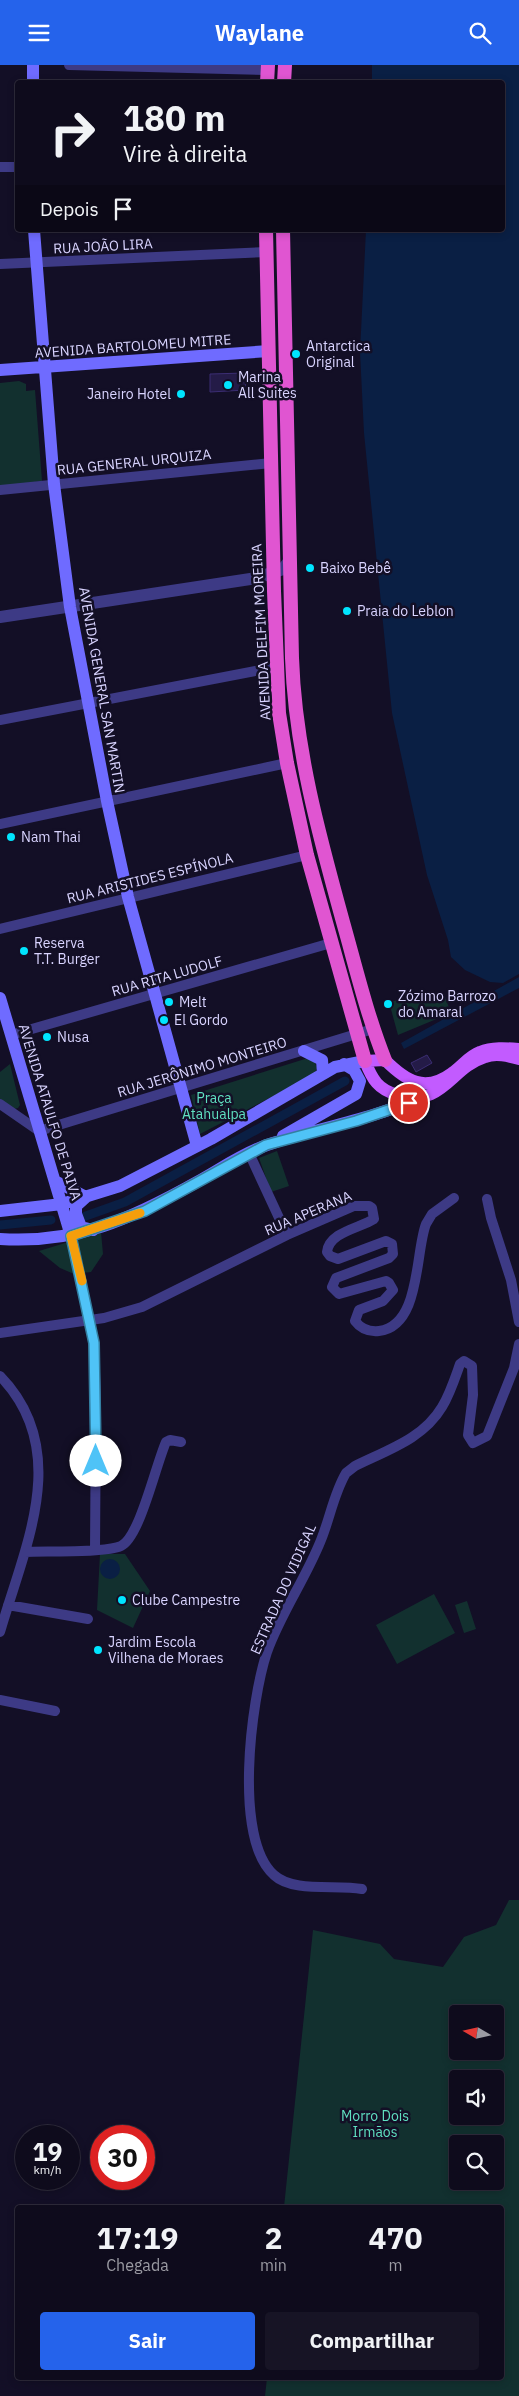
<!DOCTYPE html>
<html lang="pt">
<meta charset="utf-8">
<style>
:root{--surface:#0e0b1c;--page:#171425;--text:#f1f3f6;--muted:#9b9ba3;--line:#2e2b3b;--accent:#2563eb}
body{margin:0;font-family:"IBM Plex Sans",sans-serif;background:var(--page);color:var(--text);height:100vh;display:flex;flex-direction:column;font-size:19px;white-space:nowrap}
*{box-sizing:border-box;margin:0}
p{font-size:16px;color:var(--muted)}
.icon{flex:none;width:28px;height:28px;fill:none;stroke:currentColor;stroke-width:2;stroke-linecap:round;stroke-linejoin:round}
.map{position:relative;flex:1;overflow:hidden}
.details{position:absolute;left:15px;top:2140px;width:489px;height:175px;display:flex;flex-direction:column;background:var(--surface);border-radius:5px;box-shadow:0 2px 8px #0003,0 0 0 1px var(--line)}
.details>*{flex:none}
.top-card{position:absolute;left:15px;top:15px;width:490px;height:152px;border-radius:5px;box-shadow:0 2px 8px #0003,0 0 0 1px var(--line);background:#0e0b1c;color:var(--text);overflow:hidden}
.needle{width:32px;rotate:279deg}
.controls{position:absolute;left:449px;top:1940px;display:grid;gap:10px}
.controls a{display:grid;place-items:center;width:55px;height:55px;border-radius:5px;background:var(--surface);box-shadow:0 2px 8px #0003,0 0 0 1px var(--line);font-size:25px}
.speed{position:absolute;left:15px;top:2060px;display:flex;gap:10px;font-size:25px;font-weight:700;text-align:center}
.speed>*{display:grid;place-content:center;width:65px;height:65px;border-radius:50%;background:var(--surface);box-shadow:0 2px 8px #0003,0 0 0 1px var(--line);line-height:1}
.speed small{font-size:12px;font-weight:400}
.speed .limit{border:8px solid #d22;background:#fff;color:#111}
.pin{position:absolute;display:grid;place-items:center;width:42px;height:42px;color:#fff;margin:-21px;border:2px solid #fff;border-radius:50%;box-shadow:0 1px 5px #0007}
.me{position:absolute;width:55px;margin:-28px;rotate:0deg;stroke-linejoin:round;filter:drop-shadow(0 0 4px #0008)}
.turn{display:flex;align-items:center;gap:18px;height:105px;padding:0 25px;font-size:22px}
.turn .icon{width:65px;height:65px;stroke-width:2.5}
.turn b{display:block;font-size:35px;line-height:42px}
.then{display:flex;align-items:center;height:48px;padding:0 25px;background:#0003;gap:10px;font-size:19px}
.eta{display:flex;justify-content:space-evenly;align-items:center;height:85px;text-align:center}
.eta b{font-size:30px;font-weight:700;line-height:35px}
.cta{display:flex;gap:10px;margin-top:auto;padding:10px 25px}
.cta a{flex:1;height:58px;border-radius:5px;background:var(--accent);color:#fff;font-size:20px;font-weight:700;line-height:58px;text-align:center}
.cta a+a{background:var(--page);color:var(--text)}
header{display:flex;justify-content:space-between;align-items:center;height:65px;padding:0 25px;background:var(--accent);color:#fff;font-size:22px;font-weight:700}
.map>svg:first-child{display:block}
.green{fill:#12302f;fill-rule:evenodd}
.water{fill:#0a1f44}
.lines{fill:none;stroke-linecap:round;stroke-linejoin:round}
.canal{stroke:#0a1f44;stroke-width:9}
.building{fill:#241b47;stroke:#3b2d73}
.minor{stroke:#3d3a85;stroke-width:10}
.tertiary{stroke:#3d3a85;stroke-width:12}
.secondary{stroke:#6f6bff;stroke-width:12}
.primary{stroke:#c25bff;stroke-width:12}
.trunk{stroke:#e055d1;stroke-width:14}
.route-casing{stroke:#337fa1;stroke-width:12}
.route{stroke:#4fc3f7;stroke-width:9}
.slow{stroke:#f59e0b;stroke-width:9}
.poi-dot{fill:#00e5ff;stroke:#130f26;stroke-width:2}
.labels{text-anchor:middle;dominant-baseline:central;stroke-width:5;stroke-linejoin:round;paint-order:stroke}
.street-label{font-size:14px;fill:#d9d4ff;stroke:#130f26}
.poi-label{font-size:14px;fill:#d9d4ff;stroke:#130f26;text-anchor:start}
.park-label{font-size:14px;fill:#5fe0c0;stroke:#130f26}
</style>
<header><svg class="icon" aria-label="menu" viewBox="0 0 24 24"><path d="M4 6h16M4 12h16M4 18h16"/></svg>Waylane<svg class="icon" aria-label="search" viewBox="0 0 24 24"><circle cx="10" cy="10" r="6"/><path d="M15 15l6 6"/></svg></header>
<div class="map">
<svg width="519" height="2331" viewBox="0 0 519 2331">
<rect width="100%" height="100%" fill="#130f26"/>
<path class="green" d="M 19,316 L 26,319 L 26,326 L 35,325 L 42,416 L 0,422 L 0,318 Z
M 441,926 L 444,929 L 451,948 L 398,970 L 389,937 Z
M 308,993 L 314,995 L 317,1003 L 314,1010 L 200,1069 L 191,1030 Z
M 10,999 L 20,1040 L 18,1043 L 14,1044 L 0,1036 L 0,1007 Z
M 277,1086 L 289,1121 L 271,1127 L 259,1093 Z
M 101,1167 L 103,1189 L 91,1207 L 74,1209 L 60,1203 L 39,1186 Z
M 100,1489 L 125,1489 L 150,1526 L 133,1563 L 97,1545 Z
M 434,1529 L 455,1568 L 397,1599 L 376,1560 Z
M 467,1536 L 476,1564 L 464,1568 L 455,1540 Z
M 509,1835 L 519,1835 L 519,2331 L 265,2331 L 267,2313 L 501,2312 L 501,2142 L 284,2142 L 313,1865 L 380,1879 L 394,1894 L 443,1902 L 464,1872 L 496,1860 ZM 458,1949 L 495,1949 L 495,1986 L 458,1986 ZM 458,2014 L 495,2014 L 495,2051 L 458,2051 ZM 458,2079 L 495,2079 L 495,2116 L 458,2116 Z"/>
<path class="water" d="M 372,0 L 519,0 L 519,909 L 503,918 L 490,917 L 465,905 L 451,892 L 448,875 L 427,810 L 392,648 L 364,368 L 360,287 L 366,165 L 502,165 L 502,18 L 372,17 Z
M 519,912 L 519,923 L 404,984 L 401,978 Z
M100 1504a10 10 0 1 1 20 0a10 10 0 1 1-20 0Z"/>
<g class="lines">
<path class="canal" d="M 83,1152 L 125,1137 L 345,1016
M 0,1160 L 51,1155"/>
</g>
<path class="building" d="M 245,308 L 246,325 L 210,327 L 210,309 Z
M 427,990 L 432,998 L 416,1007 L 411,998 Z"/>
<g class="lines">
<path class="minor" d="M 69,0 L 267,5
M 0,102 L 18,102
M 0,199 L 267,187
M 0,425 L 271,398
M 0,655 L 276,602
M 0,759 L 287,698
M 0,864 L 307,790
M 11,970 L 331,878
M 0,1039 L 39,1066 L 373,964
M 249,1088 L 287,1170
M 487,1134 L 491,1153 L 511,1215 L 519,1257
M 71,1171 L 94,1278 L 96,1337 L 95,1485
M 0,1268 L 104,1253 L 142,1242 L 287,1170 L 354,1141 L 369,1141 L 372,1143 L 374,1154 C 360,1163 329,1167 327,1187 L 330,1191 L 338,1194 L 386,1176 L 392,1179 L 393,1189 L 389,1193 L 336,1213 L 332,1222 L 339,1229 L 386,1216 L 389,1218 L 393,1225 L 383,1236 L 359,1245 L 355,1256 C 361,1264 369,1267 379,1266 C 421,1261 415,1187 426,1159 L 432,1149 L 454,1133
M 0,1311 C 73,1386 24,1483 0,1567
M 25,1487 C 45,1486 106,1488 121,1481 C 140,1472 156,1399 166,1377 L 170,1375 L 181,1377
M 8,1540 L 88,1554
M 0,1635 L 55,1646
M 362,1824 C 337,1819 293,1828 274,1810 C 233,1774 251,1635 267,1587 C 281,1548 306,1513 321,1475 C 330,1453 334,1428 346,1408 L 355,1401 C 387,1385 423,1374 442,1342 C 450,1329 455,1313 460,1299 L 464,1296 L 472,1301 L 473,1330 L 468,1370 L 473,1378 L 487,1371 L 514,1303 L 519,1279"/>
<path class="tertiary" d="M 0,552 L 257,513 L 283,504 L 290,495"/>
<path class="secondary" d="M 33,18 L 33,0
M 34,165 L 54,419 L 70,542 L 107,736 L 128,832 L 197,1081
M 0,305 L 269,286
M 0,933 L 71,1171
M 304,986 L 322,995 L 323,1009
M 283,1071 L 356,1029 L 360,1016 L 354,1005 L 344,999
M 55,1116 L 86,1132
M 86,1132 L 76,1141 L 76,1149 L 81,1162 L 93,1165
M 0,1146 L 62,1139 L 120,1121 L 211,1074 L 335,1002 L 365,996
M 0,1174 C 77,1179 131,1154 197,1117 C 219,1105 243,1088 267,1080 C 318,1063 370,1055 419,1033"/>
<path class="primary" d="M 519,984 C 506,983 492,982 480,987 C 469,991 462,1001 452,1008 C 425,1028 406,1016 385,995 L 365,996 C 372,1014 378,1025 398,1030 C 443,1043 450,1003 485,992 C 496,988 508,991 519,994"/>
<path class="trunk" d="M 267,18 L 268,0
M 284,18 L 285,0
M 266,165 L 274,526 L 279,648 L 287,698 L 307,790 L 365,996
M 283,165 L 292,593 C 295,683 319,770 343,857 C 356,903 367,950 385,995"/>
</g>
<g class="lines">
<g class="route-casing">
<path id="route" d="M 96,1396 L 94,1278 L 71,1171 L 145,1146 L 266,1080 L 356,1056 L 409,1038"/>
</g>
<use href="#route" class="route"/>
<path class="slow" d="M 82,1216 L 71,1171 L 140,1148"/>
</g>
<g class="poi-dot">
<circle cx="296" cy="289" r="5"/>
<circle cx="228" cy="320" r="5"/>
<circle cx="181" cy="329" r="5"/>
<circle cx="310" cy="503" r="5"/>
<circle cx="347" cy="546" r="5"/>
<circle cx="11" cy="772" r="5"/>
<circle cx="24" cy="886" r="5"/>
<circle cx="169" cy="937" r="5"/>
<circle cx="388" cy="939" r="5"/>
<circle cx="164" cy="955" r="5"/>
<circle cx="47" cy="972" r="5"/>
<circle cx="122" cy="1535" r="5"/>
<circle cx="98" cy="1585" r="5"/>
</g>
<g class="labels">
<g class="street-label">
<text transform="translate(103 181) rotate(-3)">RUA JOÃO LIRA</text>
<text transform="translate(133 281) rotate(-4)">AVENIDA BARTOLOMEU MITRE</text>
<text transform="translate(134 397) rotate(-6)">RUA GENERAL URQUIZA</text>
<text transform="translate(261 567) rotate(-93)">AVENIDA DELFIM MOREIRA</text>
<text transform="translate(102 625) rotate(80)">AVENIDA GENERAL SAN MARTIN</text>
<text transform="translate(150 813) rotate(-14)">RUA ARISTIDES ESPÍNOLA</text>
<text transform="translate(167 911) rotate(-16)">RUA RITA LUDOLF</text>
<text transform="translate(202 1002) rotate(-17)">RUA JERÔNIMO MONTEIRO</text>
<text transform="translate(50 1047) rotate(73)">AVENIDA ATAULFO DE PAIVA</text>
<text transform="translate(308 1148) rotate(-23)">RUA APERANA</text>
<text transform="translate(283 1524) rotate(-66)">ESTRADA DO VIDIGAL</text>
</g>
<g class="poi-label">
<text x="306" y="281">Antarctica<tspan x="306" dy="16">Original</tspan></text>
<text x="238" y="312">Marina<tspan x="238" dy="16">All Suites</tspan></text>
<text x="171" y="329" text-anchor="end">Janeiro Hotel</text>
<text x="320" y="503">Baixo Bebê</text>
<text x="357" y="546">Praia do Leblon</text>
<text x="21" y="772">Nam Thai</text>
<text x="34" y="878">Reserva<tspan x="34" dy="16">T.T. Burger</tspan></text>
<text x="398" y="931">Zózimo Barrozo<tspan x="398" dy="16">do Amaral</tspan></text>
<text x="179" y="937">Melt</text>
<text x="174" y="955">El Gordo</text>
<text x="57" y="972">Nusa</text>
<text x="132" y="1535">Clube Campestre</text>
<text x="108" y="1577">Jardim Escola<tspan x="108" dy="16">Vilhena de Moraes</tspan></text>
</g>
<g class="park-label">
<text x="214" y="1033">Praça<tspan x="214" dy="16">Atahualpa</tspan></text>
<text x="375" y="2051">Morro Dois<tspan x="375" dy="16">Irmãos</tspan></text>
</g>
</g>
</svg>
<div class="controls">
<a><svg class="needle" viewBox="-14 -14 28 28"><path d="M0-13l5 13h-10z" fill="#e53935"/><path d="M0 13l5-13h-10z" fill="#9b9ba3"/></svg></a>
<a><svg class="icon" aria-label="sound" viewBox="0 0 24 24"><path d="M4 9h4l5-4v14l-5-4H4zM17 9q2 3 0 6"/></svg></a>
<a><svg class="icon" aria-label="search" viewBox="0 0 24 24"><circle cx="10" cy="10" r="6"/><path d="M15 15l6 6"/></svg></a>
</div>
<div class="speed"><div>19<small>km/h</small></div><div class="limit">30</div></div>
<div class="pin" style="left:409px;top:1038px;background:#d93025"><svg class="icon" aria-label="arrive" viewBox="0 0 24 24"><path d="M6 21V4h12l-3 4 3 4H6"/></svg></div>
<svg class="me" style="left:96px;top:1396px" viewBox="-20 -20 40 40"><circle r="19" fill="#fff"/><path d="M0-13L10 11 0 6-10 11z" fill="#4fc3f7"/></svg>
<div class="top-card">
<div class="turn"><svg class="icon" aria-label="right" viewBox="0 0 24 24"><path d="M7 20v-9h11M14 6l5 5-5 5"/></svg><div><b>180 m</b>Vire à direita</div></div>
<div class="then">Depois<svg class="icon" aria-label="arrive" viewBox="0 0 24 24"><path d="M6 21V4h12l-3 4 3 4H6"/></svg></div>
</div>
<section class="details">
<div class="eta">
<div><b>17:19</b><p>Chegada</p></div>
<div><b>2</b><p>min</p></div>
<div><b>470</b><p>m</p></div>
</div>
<div class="cta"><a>Sair</a><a>Compartilhar</a></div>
</section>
</div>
